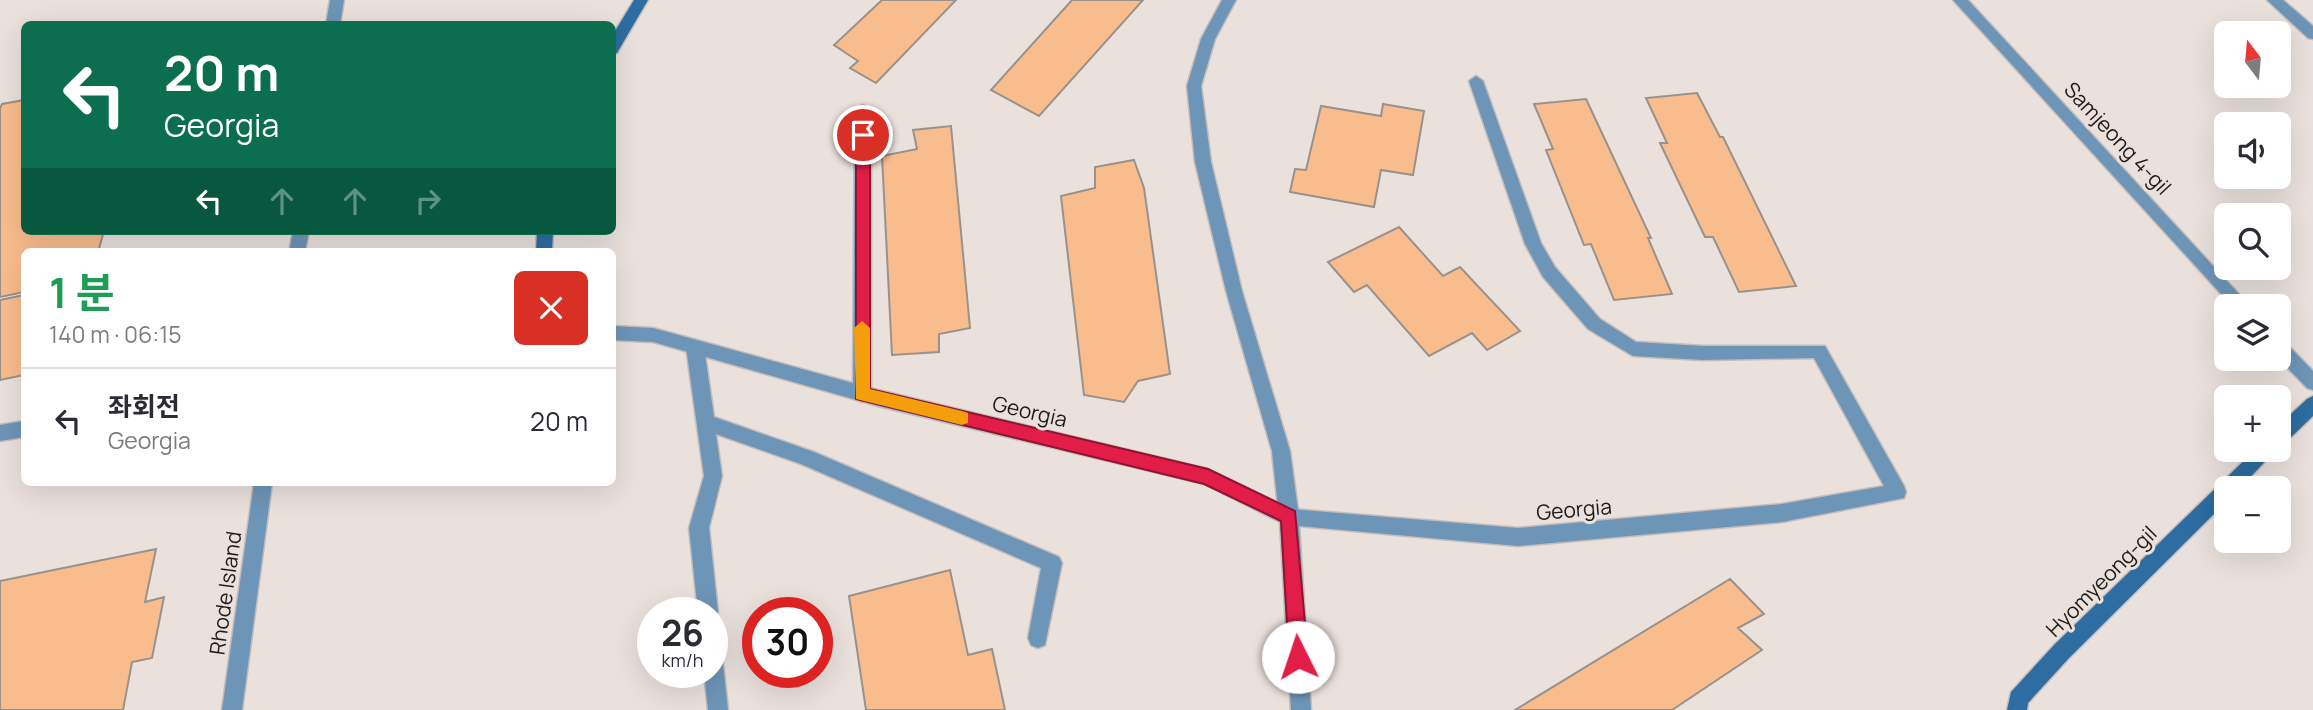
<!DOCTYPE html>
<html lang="ko">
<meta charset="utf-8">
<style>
:root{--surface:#fff;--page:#f7f7f7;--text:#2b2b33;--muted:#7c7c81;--line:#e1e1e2}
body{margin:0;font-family:Manrope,"Noto Sans KR",sans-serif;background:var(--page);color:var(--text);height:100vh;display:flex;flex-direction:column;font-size:26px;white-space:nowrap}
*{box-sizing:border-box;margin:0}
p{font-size:23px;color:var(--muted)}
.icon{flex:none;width:38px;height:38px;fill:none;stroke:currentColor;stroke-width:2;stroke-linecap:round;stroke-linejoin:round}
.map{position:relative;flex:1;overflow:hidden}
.side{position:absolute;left:21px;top:248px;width:595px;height:238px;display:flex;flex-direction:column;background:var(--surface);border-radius:10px;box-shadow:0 7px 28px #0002}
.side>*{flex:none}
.guide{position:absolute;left:21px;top:21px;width:595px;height:214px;border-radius:10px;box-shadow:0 7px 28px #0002;background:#0b6e4f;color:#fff;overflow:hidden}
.needle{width:46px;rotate:344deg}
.fabs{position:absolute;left:2214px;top:21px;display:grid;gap:14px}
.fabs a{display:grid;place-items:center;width:77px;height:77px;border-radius:10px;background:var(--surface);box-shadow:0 7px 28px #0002;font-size:35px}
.speed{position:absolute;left:637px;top:597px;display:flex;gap:14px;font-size:35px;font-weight:700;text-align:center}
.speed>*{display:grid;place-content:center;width:91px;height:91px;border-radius:50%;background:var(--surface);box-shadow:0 7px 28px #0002;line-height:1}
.speed small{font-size:18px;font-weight:400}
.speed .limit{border:10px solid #d22;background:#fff;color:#111}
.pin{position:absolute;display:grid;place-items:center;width:60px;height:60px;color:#fff;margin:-30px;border:4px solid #fff;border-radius:50%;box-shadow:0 2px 7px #0007}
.me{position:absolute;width:77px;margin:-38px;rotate:356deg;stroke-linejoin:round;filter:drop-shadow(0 0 5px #0008)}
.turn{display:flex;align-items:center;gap:24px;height:147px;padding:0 28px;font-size:32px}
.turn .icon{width:91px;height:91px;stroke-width:2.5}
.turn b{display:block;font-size:49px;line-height:60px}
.lanes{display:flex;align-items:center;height:66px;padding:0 28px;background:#0003;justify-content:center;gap:35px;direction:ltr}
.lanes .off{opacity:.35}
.round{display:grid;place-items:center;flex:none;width:74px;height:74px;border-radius:10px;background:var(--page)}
.summary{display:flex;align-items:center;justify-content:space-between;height:119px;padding:0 28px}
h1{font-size:42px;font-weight:700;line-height:52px;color:#1e9e55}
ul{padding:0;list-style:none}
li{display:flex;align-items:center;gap:21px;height:105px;padding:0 28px;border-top:2px solid var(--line)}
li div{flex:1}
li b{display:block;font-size:26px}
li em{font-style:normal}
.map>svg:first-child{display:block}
.building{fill:#f9bc8d;stroke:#99928c;stroke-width:2}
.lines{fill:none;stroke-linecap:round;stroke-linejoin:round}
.lane-casing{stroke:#c5bdba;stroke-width:3}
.street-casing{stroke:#c5bdba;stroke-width:3}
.secondary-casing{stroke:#c5bdba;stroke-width:3}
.lane{fill:#6d95b8;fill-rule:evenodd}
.street{fill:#6d95b8;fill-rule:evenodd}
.secondary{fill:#2d6da1;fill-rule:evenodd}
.route{fill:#e11d48;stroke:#92132f;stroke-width:2}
.slow{fill:#f59e0b}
.labels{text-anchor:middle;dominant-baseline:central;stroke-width:6;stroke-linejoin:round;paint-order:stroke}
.street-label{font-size:21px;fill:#1e1b19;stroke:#eae1dd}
</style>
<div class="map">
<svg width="2313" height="710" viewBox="0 0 2313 710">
<rect width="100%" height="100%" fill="#eae1dd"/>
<path class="building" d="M 882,0 L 956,0 L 876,83 L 850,68 L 858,61 L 834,45 Z
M 1072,0 L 1143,0 L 1039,116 L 991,90 Z
M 1697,93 L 1720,137 L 1723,137 L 1796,286 L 1739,292 L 1713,237 L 1705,237 L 1660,143 L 1667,143 L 1646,98 Z
M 1586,99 L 1651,238 L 1648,238 L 1672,294 L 1614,300 L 1591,244 L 1584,245 L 1546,150 L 1553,149 L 1534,104 Z
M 24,100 L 24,231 L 104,231 L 98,252 L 24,252 L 24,292 L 0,297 L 0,109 L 2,104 Z
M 1383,104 L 1424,111 L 1413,175 L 1381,170 L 1374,207 L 1290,192 L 1295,169 L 1306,170 L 1321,106 L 1381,116 Z
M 951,126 L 970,328 L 939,334 L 939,352 L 892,355 L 882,156 L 917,149 L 913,130 Z
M 1134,160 L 1144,188 L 1170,374 L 1138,381 L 1124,402 L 1084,395 L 1061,196 L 1095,188 L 1095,167 Z
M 1399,227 L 1443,276 L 1460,267 L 1520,331 L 1487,350 L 1472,333 L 1429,356 L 1367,285 L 1354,292 L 1328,262 Z
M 24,295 L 24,375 L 0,380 L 0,300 Z
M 156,549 L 145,602 L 164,597 L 152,658 L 132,662 L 123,710 L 0,710 L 0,581 Z
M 950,570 L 968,655 L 992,649 L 1005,710 L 866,710 L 849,596 Z
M 1730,579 L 1764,614 L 1738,628 L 1762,650 L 1672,710 L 1515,710 Z"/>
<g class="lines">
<g class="lane-casing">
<path id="lane" d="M 330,0 L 344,0 L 340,24 L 326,24 Z
M 1222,0 L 1236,0 L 1215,39 L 1201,86 L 1211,162 L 1242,291 L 1290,451 L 1299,517 L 1296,523 L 1289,526 L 1282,523 L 1279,517 L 1272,451 L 1226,291 L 1195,162 L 1187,86 L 1201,39 Z
M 863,105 L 871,110 L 871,394 L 868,399 L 862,402 L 856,399 L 853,394 L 855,110 Z
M 293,231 L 309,231 L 305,252 L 289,252 Z
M 695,340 L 701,342 L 704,347 L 714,417 L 814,452 L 1059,557 L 1062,563 L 1045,645 L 1038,648 L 1031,645 L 1028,638 L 1041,568 L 801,464 L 716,434 L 722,476 L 709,528 L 718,612 L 712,620 L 712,612 L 698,612 L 689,528 L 704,476 L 686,347 L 689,342 Z
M 254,483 L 272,483 L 242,710 L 222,710 Z
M 712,645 L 719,648 L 722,655 L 728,710 L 708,710 L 704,672 L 712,672 Z"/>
</g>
<g class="street-casing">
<path id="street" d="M 1953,0 L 1968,0 L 2250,306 L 2232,306 Z
M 2267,0 L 2283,0 L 2313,26 L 2313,39 L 2308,38 Z
M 1476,76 L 1483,81 L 1541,243 L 1555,267 L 1600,319 L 1636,342 L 1703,346 L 1825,346 L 1904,486 L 1906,492 L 1904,498 L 1782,522 L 1518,546 L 1299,526 L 1311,710 L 1291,710 L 1280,522 L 1205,484 L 878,406 L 653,342 L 612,340 L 612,326 L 653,328 L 878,390 L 1208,469 L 1291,509 L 1518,528 L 1782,504 L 1884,486 L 1814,358 L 1703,360 L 1633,356 L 1588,329 L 1543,277 L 1525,244 L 1469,81 Z
M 2278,339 L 2284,341 L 2313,371 L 2313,390 L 2307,388 L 2278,358 Z
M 24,421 L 24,437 L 0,441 L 0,425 Z"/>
</g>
<g class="secondary-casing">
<path id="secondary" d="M 634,0 L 648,0 L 617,53 L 612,54 L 612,36 Z
M 537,231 L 553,231 L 552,252 L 536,252 Z
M 2313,396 L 2313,416 L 2284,444 L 2278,446 L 2278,426 L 2307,399 Z
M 2255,450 L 2276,450 L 2240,488 L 2226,488 L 2226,502 L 2069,658 L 2028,703 L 2027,710 L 2007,710 L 2011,692 L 2055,644 Z"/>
</g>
<use href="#lane" class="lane"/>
<use href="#street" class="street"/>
<use href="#secondary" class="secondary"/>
</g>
<path class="route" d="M 863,130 L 870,135 L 870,389 L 1208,469 L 1295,511 L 1308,657 L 1305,663 L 1298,666 L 1292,663 L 1289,657 L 1281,521 L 1204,484 L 856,399 L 856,135 Z"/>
<path class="slow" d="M 862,321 L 870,328 L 870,389 L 962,411 L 968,413 L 968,423 L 962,425 L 856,399 L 854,328 Z"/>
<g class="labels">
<g class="street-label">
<text transform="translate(2118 138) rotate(47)">Samjeong 4-gil</text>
<text transform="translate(1030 411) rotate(13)">Georgia</text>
<text transform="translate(1574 509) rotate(-5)">Georgia</text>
<text transform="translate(2101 581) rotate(-45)">Hyomyeong-gil</text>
<text transform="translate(225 593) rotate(-82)">Rhode Island</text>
</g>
</g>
</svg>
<div class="fabs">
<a><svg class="needle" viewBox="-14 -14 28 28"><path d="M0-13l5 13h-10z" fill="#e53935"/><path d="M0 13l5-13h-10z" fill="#7c7c81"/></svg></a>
<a><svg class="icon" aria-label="sound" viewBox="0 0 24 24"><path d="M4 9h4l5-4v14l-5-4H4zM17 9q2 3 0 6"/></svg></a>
<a><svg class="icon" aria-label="search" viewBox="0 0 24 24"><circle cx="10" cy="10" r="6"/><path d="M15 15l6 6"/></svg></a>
<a><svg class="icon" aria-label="layers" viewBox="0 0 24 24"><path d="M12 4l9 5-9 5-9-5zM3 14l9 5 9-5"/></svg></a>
<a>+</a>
<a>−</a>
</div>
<div class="speed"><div>26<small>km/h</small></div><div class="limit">30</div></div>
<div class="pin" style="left:863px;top:135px;background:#d93025"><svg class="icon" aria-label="arrive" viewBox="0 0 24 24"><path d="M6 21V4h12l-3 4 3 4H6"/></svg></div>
<svg class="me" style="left:1298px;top:657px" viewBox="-20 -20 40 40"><circle r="19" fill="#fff"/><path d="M0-13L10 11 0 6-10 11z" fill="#e11d48"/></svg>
<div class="guide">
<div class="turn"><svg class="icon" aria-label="left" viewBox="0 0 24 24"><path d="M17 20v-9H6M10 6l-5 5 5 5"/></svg><div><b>20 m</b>Georgia</div></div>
<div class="lanes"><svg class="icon" aria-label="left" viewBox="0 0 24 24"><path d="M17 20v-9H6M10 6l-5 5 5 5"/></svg><svg class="icon off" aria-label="ahead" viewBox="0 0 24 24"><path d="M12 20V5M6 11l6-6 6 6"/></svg><svg class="icon off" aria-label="ahead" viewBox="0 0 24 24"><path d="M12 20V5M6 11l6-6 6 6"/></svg><svg class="icon off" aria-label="right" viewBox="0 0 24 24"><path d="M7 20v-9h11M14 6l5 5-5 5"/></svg></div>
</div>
<section class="side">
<div class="summary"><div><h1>1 분</h1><p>140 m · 06:15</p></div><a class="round" style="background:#d93025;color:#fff"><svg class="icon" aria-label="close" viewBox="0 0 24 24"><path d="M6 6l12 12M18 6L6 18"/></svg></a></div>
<ul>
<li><svg class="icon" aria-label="left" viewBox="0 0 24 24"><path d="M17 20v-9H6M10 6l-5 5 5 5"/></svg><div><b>좌회전</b><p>Georgia</p></div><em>20 m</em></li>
</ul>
</section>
</div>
